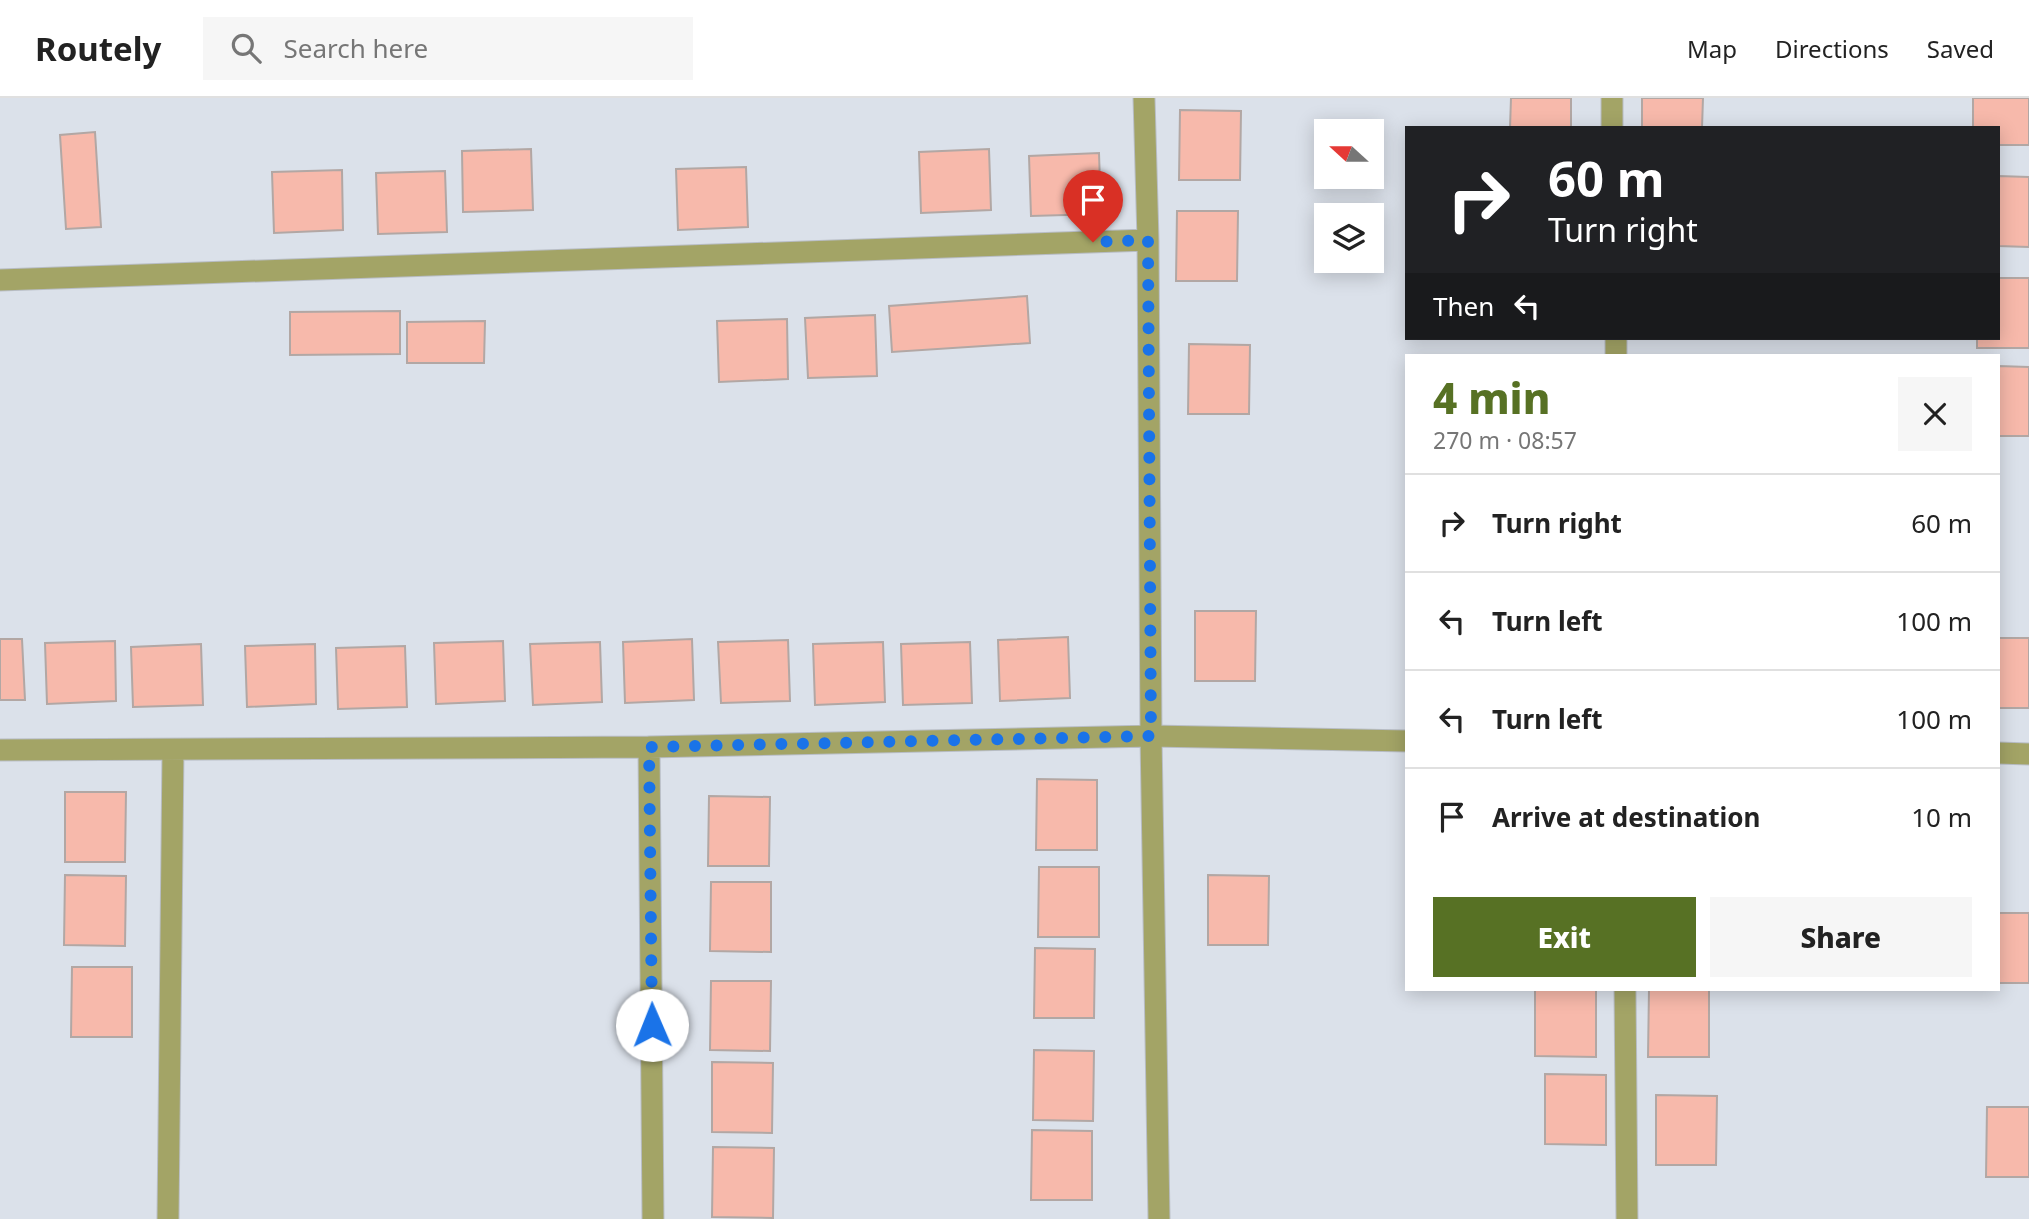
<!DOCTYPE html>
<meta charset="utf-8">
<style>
:root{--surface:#fff;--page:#f6f6f6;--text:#222;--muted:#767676;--line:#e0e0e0;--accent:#577124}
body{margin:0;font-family:"Noto Sans",sans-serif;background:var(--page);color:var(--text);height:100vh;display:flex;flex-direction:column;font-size:26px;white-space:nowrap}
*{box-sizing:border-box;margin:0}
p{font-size:23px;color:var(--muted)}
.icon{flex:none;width:38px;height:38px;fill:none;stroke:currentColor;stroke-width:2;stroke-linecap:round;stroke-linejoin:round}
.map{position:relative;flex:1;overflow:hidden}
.details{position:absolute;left:1405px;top:256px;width:595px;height:637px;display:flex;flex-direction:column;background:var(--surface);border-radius:0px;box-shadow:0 4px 18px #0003}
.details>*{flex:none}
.banner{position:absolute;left:1405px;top:28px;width:595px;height:214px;border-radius:0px;box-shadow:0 4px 18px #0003;background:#202124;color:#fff;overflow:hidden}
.needle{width:46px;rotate:291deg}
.tools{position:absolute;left:1314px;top:21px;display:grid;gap:14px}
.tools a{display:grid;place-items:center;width:70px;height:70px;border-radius:0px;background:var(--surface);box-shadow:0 4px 18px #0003;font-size:35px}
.pin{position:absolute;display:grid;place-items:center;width:60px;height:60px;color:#fff;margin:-72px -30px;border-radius:50% 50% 50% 0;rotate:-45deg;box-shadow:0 0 7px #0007}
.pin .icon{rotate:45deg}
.me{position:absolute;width:77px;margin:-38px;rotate:359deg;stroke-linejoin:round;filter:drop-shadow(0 0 5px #0008)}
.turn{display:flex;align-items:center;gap:24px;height:147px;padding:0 28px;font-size:32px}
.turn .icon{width:91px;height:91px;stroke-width:2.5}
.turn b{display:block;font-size:49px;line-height:60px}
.then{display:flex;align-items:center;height:66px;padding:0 28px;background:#0003;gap:14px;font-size:26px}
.round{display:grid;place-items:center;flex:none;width:74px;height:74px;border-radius:0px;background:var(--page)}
.summary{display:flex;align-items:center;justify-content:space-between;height:119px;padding:0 28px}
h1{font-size:42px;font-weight:800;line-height:52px;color:var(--accent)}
.action{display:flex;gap:14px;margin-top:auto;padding:14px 28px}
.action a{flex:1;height:80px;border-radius:0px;background:var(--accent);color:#fff;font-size:28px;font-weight:800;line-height:80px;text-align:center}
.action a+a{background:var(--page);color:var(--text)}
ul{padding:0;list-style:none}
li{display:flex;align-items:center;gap:21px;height:98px;padding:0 28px;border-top:2px solid var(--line)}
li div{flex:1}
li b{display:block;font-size:26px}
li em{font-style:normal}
header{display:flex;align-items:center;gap:42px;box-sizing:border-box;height:98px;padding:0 35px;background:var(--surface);border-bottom:2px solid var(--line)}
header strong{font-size:33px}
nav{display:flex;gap:38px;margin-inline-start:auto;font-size:24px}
.search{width:490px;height:63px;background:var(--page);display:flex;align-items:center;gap:18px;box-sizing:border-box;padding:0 24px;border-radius:0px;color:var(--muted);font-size:26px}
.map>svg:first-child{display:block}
.building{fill:#f7b9ab;stroke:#b2a7a4;stroke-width:2}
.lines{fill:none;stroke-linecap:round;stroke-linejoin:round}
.street-casing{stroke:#b8bdc5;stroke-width:23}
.street{stroke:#a3a466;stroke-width:21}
.route{stroke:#1a73e8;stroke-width:12;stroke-dasharray:0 21.6}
</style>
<header>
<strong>Routely</strong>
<div class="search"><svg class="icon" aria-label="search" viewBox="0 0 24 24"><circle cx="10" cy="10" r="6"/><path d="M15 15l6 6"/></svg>Search here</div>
<nav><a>Map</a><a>Directions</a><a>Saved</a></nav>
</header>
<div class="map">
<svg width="2029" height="1121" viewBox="0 0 2029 1121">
<rect width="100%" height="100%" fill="#dbe1ea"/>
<path class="building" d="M 1511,0 L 1571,0 L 1571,30 L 1510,30 Z
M 1642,0 L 1703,0 L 1702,30 L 1642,30 Z
M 1973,0 L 2029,0 L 2029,47 L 1998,47 L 1998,30 L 1973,30 Z
M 1180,12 L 1241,13 L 1240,82 L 1179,82 Z
M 95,34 L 101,129 L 66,131 L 60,37 Z
M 531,51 L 533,112 L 463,114 L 462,53 Z
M 989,51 L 991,112 L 921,115 L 919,54 Z
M 1099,55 L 1101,116 L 1031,118 L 1029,58 Z
M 746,69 L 748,129 L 678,132 L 676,71 Z
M 342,72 L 343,132 L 274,135 L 272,74 Z
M 445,73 L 447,134 L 378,136 L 376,75 Z
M 1998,78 L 2029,79 L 2029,149 L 1998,148 Z
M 1177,113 L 1238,113 L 1237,183 L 1176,183 Z
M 1998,180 L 2029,180 L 2029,250 L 1977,250 L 1977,240 L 1998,240 Z
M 1027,198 L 1030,245 L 892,254 L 889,208 Z
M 400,213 L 400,256 L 290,257 L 290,214 Z
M 875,217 L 877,278 L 808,280 L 805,220 Z
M 787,221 L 788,281 L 719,284 L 717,223 Z
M 485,223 L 484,265 L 407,265 L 407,224 Z
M 1189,246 L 1250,247 L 1249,316 L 1188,316 Z
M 1998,268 L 2029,269 L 2029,338 L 1998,338 Z
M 1195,513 L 1256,513 L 1255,583 L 1195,583 Z
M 1068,539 L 1070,600 L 1000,603 L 998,542 Z
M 1998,540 L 2029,540 L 2029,610 L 1998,610 Z
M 0,541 L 22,541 L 25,602 L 0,602 Z
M 692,541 L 694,602 L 625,605 L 623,544 Z
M 788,542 L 790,603 L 721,605 L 718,544 Z
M 115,543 L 116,603 L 47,606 L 45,545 Z
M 503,543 L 505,603 L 436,606 L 434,545 Z
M 600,544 L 602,604 L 533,607 L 530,546 Z
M 883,544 L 885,604 L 815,607 L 813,546 Z
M 970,544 L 972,605 L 903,607 L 901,546 Z
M 201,546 L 203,607 L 133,609 L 131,549 Z
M 315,546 L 316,606 L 247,609 L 245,548 Z
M 405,548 L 407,609 L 338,611 L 336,550 Z
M 1037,681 L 1097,682 L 1097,752 L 1036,752 Z
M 65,694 L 126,694 L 125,764 L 65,764 Z
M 709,698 L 770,699 L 769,768 L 708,768 Z
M 1039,769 L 1099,769 L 1099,839 L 1038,839 Z
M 65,777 L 126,778 L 125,848 L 64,847 Z
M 1208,777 L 1269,778 L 1268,847 L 1208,847 Z
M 711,784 L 771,784 L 771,854 L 710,853 Z
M 1998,815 L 2029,815 L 2029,885 L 1998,885 Z
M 1035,850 L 1095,851 L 1094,920 L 1034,920 Z
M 72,869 L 132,869 L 132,939 L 71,939 Z
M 711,883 L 771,883 L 770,953 L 710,952 Z
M 1535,891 L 1596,891 L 1596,959 L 1535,958 Z
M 1649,891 L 1709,891 L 1709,959 L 1648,959 Z
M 1034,952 L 1094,953 L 1093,1023 L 1033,1022 Z
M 712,964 L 773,965 L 772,1035 L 712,1034 Z
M 1545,976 L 1606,977 L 1606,1047 L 1545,1046 Z
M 1656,997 L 1717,998 L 1716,1067 L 1656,1067 Z
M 1987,1009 L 2029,1009 L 2029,1079 L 1986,1079 Z
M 1032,1032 L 1092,1033 L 1092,1102 L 1031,1102 Z
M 713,1049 L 774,1050 L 773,1120 L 712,1119 Z"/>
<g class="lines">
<g class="street-casing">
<path id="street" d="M 1144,0 L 1148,142 L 1151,638 L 1159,1121
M 1612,0 L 1612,30
M 0,182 L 1148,142
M 1616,240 L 1616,257
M 649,649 L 653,1121
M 0,652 L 649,649 L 1151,638 L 1407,643
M 1998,655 L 2029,656
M 1625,891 L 1627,1121
M 168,1121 L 173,652"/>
</g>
<use href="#street" class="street"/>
</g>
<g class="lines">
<path class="route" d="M 652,927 L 649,649 L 1151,638 L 1148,142 L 1093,144"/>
</g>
</svg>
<div class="tools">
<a><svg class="needle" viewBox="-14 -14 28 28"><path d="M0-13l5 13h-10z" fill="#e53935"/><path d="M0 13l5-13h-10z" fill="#767676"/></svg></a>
<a><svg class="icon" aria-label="layers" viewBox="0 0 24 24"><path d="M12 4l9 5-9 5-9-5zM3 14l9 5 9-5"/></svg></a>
</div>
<div class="pin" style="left:1093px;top:144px;background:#d93025"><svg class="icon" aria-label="arrive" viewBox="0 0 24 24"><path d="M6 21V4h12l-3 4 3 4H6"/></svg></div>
<svg class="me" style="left:652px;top:927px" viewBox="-20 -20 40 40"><circle r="19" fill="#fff"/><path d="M0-13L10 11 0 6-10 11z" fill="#1a73e8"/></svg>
<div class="banner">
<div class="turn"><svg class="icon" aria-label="right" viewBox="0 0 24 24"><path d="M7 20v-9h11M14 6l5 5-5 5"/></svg><div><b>60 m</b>Turn right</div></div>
<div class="then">Then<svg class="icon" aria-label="left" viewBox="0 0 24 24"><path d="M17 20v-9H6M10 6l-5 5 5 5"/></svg></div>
</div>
<section class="details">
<div class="summary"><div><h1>4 min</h1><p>270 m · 08:57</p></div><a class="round"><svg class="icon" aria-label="close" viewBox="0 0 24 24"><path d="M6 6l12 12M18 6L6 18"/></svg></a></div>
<ul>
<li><svg class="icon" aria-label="right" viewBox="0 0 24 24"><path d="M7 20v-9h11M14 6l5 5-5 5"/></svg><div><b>Turn right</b></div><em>60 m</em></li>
<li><svg class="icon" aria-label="left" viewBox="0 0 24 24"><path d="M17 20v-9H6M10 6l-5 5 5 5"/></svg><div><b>Turn left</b></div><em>100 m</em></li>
<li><svg class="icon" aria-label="left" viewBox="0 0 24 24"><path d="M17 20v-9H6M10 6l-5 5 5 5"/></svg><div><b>Turn left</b></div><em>100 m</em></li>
<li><svg class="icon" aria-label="arrive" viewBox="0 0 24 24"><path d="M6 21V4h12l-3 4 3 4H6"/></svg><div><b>Arrive at destination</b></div><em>10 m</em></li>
</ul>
<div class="action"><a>Exit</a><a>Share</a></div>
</section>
</div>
